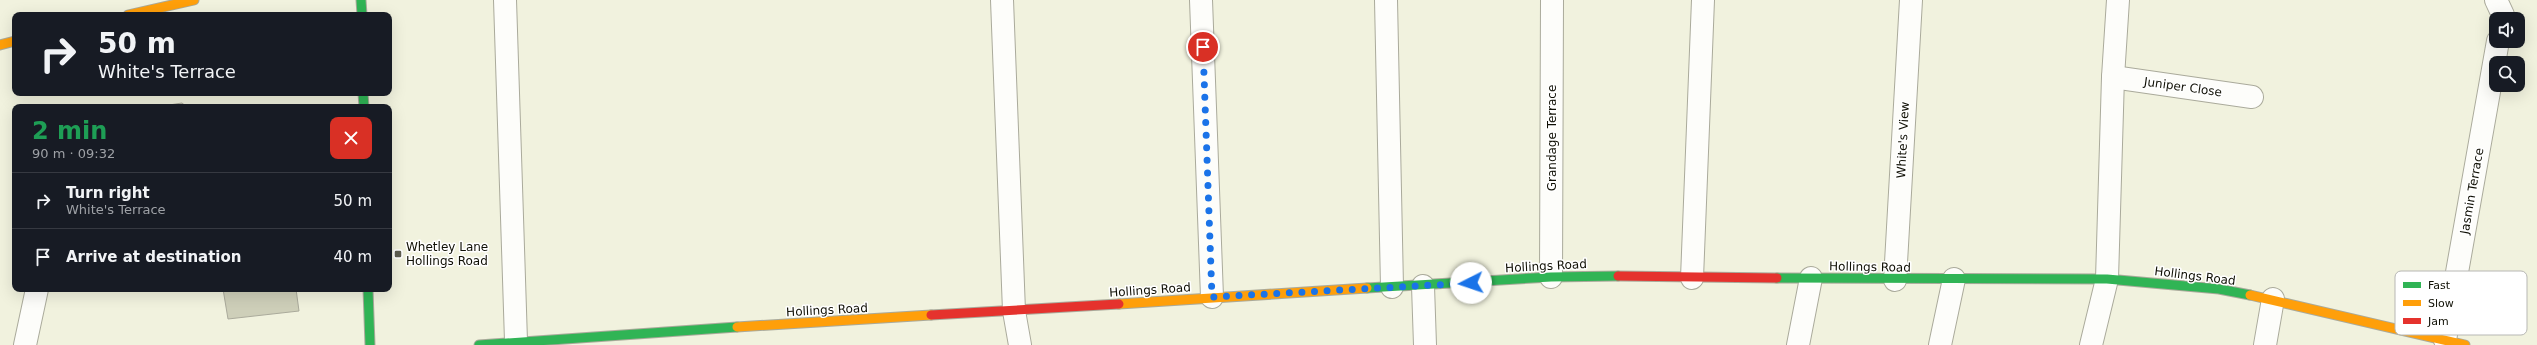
<!DOCTYPE html>
<meta charset="utf-8">
<style>
:root{--surface:#171b24;--page:#242831;--text:#f1f3f6;--muted:#9ea1a6;--line:#363941}
body{margin:0;font-family:"DejaVu Sans",sans-serif;background:var(--page);color:var(--text);height:100vh;display:flex;flex-direction:column;font-size:15px;white-space:nowrap}
*{box-sizing:border-box;margin:0}
p{font-size:13px;color:var(--muted)}
.icon{flex:none;width:22px;height:22px;fill:none;stroke:currentColor;stroke-width:2;stroke-linecap:round;stroke-linejoin:round}
.map{position:relative;flex:1;overflow:hidden}
.drawer{position:absolute;left:12px;top:104px;width:380px;height:188px;display:flex;flex-direction:column;background:var(--surface);border-radius:8px;box-shadow:0 4px 16px #0002}
.drawer>*{flex:none}
.banner{position:absolute;left:12px;top:12px;width:380px;height:84px;border-radius:8px;box-shadow:0 4px 16px #0002;background:#171b24;color:var(--text);overflow:hidden}
.buttons{position:absolute;left:2489px;top:12px;display:grid;gap:8px}
.buttons a{display:grid;place-items:center;width:36px;height:36px;border-radius:8px;background:var(--surface);box-shadow:0 4px 16px #0002;font-size:20px}
.pin{position:absolute;display:grid;place-items:center;width:34px;height:34px;color:#fff;margin:-17px;border:2px solid #fff;border-radius:50%;box-shadow:0 1px 4px #0007}
.me{position:absolute;width:44px;margin:-22px;rotate:266deg;stroke-linejoin:round;filter:drop-shadow(0 0 3px #0008)}
.turn{display:flex;align-items:center;gap:14px;height:84px;padding:0 20px;font-size:18px}
.turn .icon{width:52px;height:52px;stroke-width:2.5}
.turn b{display:block;font-size:28px;line-height:34px}
.round{display:grid;place-items:center;flex:none;width:42px;height:42px;border-radius:8px;background:var(--page)}
.summary{display:flex;align-items:center;justify-content:space-between;height:68px;padding:0 20px}
h1{font-size:24px;font-weight:600;line-height:30px;color:#1e9e55}
ul{padding:0;list-style:none}
li{display:flex;align-items:center;gap:12px;height:56px;padding:0 20px;border-top:1px solid var(--line)}
li div{flex:1}
li b{display:block;font-size:15px}
li em{font-style:normal}
.map>svg:first-child{display:block}
.building{fill:#cecfb9;stroke:#aaaa9b}
.lines{fill:none;stroke-linecap:round;stroke-linejoin:round}
.lane-casing{stroke:#aaaa9b;stroke-width:24}
.street-casing{stroke:#aaaa9b;stroke-width:24}
.fast-casing{stroke:#aaaa9b;stroke-width:11}
.slow-casing{stroke:#aaaa9b;stroke-width:11}
.jam-casing{stroke:#aaaa9b;stroke-width:11}
.lane{stroke:#fdfdfa;stroke-width:22}
.street{stroke:#fdfdfa;stroke-width:22}
.fast{stroke:#30b455;stroke-width:9}
.slow{stroke:#ff9f0a;stroke-width:9}
.jam{stroke:#e5322d;stroke-width:9}
.route{stroke:#1a73e8;stroke-width:7;stroke-dasharray:0 12.6}
.poi-dot{fill:#5e5e50;stroke:#fff;stroke-width:1.5}
.labels{text-anchor:middle;dominant-baseline:central;stroke-width:3;stroke-linejoin:round;paint-order:stroke}
.street-label{font-size:12px;fill:#0f0f04;stroke:#fff}
.poi-label{font-size:12px;fill:#0f0f04;stroke:#fff;text-anchor:start}
.key{fill:#fff;stroke:#b7b7b4;stroke-width:1}
.key-label{font-size:11px;fill:#0f0f04}
</style>
<div class="map">
<svg width="2537" height="345" viewBox="0 0 2537 345">
<rect width="100%" height="100%" fill="#f1f2de"/>
<path class="building" d="M 182,103 L 187,107 L 156,107 Z
M 223,289 L 296,289 L 299,311 L 228,319 Z"/>
<g class="lines">
<g class="lane-casing">
<path id="lane" d="M 505,0 L 516,341
M 1002,0 L 1014,311
M 1386,0 L 1392,287
M 1692,278 L 1703,0
M 2107,279 L 2113,77 L 2118,0
M 25,345 L 37,289
M 1940,345 L 1954,279"/>
</g>
<g class="street-casing">
<path id="street" d="M 1201,0 L 1212,297
M 2496,0 L 2503,15 L 2502,19
M 2113,77 L 2252,97
M 1551,277 L 1552,0
M 1895,280 L 1911,0
M 1423,286 L 1425,345
M 1014,311 L 1020,345
M 2445,340 L 2498,41
M 1798,345 L 1811,278
M 2091,345 L 2107,279
M 2265,345 L 2273,299"/>
</g>
<g class="fast-casing">
<path id="fast" d="M 361,0 L 362,15
M 363,93 L 364,107
M 1777,278 L 2107,279 L 2219,289 L 2250,295
M 1367,288 L 1551,277 L 1618,276
M 368,289 L 370,345
M 479,345 L 737,327"/>
</g>
<g class="slow-casing">
<path id="slow" d="M 128,15 L 194,0
M 0,45 L 15,41
M 2250,295 L 2465,345
M 1119,304 L 1367,288
M 737,327 L 931,315"/>
</g>
<g class="jam-casing">
<path id="jam" d="M 1618,276 L 1777,278
M 931,315 L 1119,304"/>
</g>
<use href="#lane" class="lane"/>
<use href="#street" class="street"/>
<use href="#fast" class="fast"/>
<use href="#slow" class="slow"/>
<use href="#jam" class="jam"/>
</g>
<g class="lines">
<path class="route" d="M 1203,47 L 1212,297 L 1471,283"/>
</g>
<rect class="poi-dot" x="394" y="250" width="8" height="8" rx="2"/>
<g class="labels">
<g class="street-label">
<text transform="translate(2183 87) rotate(8)">Juniper Close</text>
<text transform="translate(1552 138) rotate(-90)">Grandage Terrace</text>
<text transform="translate(1903 140) rotate(-87)">White's View</text>
<text transform="translate(2472 191) rotate(-80)">Jasmin Terrace</text>
<text transform="translate(1546 266) rotate(-3)">Hollings Road</text>
<text transform="translate(1870 267) rotate(1)">Hollings Road</text>
<text transform="translate(2195 276) rotate(7)">Hollings Road</text>
<text transform="translate(1150 290) rotate(-4)">Hollings Road</text>
<text transform="translate(827 310) rotate(-3)">Hollings Road</text>
</g>
<g class="poi-label">
<text x="406" y="247">Whetley Lane<tspan x="406" dy="14">Hollings Road</tspan></text>
</g>
</g>
<rect x="2395" y="271" width="132" height="64" rx="6" class="key"/>
<rect x="2403" y="282" width="18" height="6" fill="#30b455"/>
<rect x="2403" y="300" width="18" height="6" fill="#ff9f0a"/>
<rect x="2403" y="318" width="18" height="6" fill="#e5322d"/>
<g class="key-label">
<text x="2428" y="289">Fast</text>
<text x="2428" y="307">Slow</text>
<text x="2428" y="325">Jam</text>
</g>
</svg>
<div class="buttons">
<a><svg class="icon" aria-label="sound" viewBox="0 0 24 24"><path d="M4 9h4l5-4v14l-5-4H4zM17 9q2 3 0 6"/></svg></a>
<a><svg class="icon" aria-label="search" viewBox="0 0 24 24"><circle cx="10" cy="10" r="6"/><path d="M15 15l6 6"/></svg></a>
</div>
<div class="pin" style="left:1203px;top:47px;background:#d93025"><svg class="icon" aria-label="arrive" viewBox="0 0 24 24"><path d="M6 21V4h12l-3 4 3 4H6"/></svg></div>
<svg class="me" style="left:1471px;top:283px" viewBox="-20 -20 40 40"><circle r="19" fill="#fff"/><path d="M0-13L10 11 0 6-10 11z" fill="#1a73e8"/></svg>
<div class="banner">
<div class="turn"><svg class="icon" aria-label="right" viewBox="0 0 24 24"><path d="M7 20v-9h11M14 6l5 5-5 5"/></svg><div><b>50 m</b>White's Terrace</div></div>
</div>
<section class="drawer">
<div class="summary"><div><h1>2 min</h1><p>90 m · 09:32</p></div><a class="round" style="background:#d93025;color:#fff"><svg class="icon" aria-label="close" viewBox="0 0 24 24"><path d="M6 6l12 12M18 6L6 18"/></svg></a></div>
<ul>
<li><svg class="icon" aria-label="right" viewBox="0 0 24 24"><path d="M7 20v-9h11M14 6l5 5-5 5"/></svg><div><b>Turn right</b><p>White's Terrace</p></div><em>50 m</em></li>
<li><svg class="icon" aria-label="arrive" viewBox="0 0 24 24"><path d="M6 21V4h12l-3 4 3 4H6"/></svg><div><b>Arrive at destination</b></div><em>40 m</em></li>
</ul>
</section>
</div>
